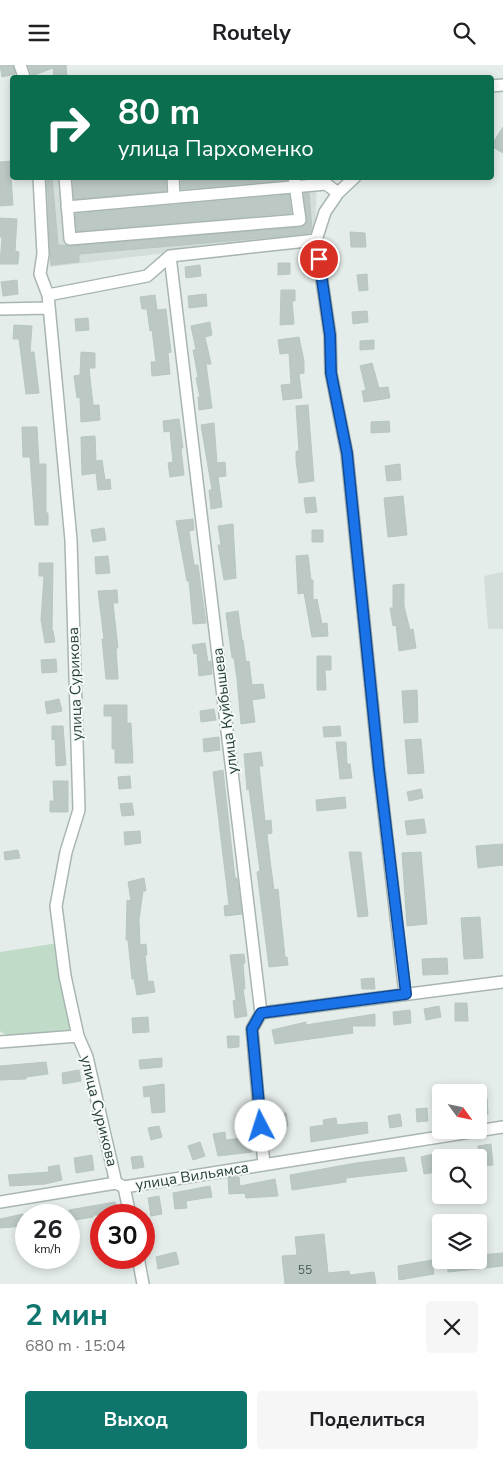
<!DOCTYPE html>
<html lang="ru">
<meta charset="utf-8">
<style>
:root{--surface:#fff;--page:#f6f6f6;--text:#202124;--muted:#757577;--accent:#0f766e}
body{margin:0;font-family:"Nunito Sans",sans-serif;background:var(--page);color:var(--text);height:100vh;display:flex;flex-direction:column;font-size:19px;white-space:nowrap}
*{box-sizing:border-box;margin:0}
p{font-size:16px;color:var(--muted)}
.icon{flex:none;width:28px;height:28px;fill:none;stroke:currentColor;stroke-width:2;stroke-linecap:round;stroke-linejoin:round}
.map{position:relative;height:1219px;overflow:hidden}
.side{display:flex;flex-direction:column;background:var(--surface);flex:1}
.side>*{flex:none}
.banner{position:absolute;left:10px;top:10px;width:484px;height:105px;border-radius:5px;box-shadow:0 2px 8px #0003;background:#0b6e4f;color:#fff;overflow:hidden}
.needle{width:32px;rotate:123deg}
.fabs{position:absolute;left:432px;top:1019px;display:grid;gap:10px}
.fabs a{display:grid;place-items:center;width:55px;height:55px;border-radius:5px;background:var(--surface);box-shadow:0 2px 8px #0003;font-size:25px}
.speed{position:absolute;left:15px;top:1139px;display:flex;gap:10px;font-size:25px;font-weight:700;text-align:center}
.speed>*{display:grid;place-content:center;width:65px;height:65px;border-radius:50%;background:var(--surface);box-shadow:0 2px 8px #0003;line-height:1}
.speed small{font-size:12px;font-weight:400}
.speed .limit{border:8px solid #d22;background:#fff;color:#111}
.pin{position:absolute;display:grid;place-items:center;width:42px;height:42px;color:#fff;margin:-21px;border:2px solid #fff;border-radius:50%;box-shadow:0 1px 5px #0007}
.me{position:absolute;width:55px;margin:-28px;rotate:355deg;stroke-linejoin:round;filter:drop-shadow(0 0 4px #0008)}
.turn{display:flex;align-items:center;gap:18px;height:105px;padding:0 25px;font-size:22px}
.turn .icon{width:65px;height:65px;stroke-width:2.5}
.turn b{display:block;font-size:35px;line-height:42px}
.round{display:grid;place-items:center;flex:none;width:52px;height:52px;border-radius:5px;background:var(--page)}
.headline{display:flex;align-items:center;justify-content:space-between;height:85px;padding:0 25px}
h1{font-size:30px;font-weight:700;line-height:38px;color:var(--accent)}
.button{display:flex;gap:10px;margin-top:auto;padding:10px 25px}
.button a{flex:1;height:58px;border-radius:5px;background:var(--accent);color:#fff;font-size:20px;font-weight:700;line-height:58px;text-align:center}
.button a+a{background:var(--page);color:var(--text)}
header{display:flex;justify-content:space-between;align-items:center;height:65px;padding:0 25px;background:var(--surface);font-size:22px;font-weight:700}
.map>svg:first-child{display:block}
.built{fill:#d3ddd9}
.green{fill:#c0dcc9}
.building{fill:#bbc8c3;stroke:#b8c6c1}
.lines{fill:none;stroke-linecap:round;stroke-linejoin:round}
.minor-casing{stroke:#a8b5b1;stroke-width:14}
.minor{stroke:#fff;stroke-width:11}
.route-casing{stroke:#114b97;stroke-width:12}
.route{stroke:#1a73e8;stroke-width:9}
.labels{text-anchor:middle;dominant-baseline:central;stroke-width:4;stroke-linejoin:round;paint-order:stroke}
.number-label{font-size:12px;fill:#4b605c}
.street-label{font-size:15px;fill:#263e39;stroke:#f6faf8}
</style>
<header><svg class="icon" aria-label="menu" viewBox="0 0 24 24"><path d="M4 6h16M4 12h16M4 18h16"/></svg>Routely<svg class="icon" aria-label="search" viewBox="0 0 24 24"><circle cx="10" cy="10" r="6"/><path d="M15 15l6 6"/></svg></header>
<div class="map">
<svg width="503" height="1219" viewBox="0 0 503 1219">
<rect width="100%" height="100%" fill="#e5edea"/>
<path class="built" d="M 41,113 L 317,113 L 315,170 L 50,202 Z
M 503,507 L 503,564 L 488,564 L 484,511 Z"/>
<path class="green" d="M 58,878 L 76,970 C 58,971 13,978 0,966 L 0,887 Z"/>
<path class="building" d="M 0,0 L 13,0 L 15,9 L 2,12 Z
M 28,0 L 66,0 L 67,11 L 54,12 L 53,3 L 32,11 Z
M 503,62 L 503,88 L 491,81 Z
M 12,96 L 12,112 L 11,112 L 13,140 L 0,141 L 0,97 Z
M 47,112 L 52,112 L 58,180 L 71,181 L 301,162 L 307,157 L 304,128 L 309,128 L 312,164 L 310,168 L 275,172 L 79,189 L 79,197 L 51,200 Z
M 100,112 L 166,112 L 166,126 L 74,134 L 73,114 Z
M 181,112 L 287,112 L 287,115 L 181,124 Z
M 289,130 L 291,148 L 77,166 L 75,149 Z
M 0,153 L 17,154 L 15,186 L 19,187 L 18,199 L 0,199 L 2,172 L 0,172 Z
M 350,167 L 365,168 L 366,182 L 351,182 Z
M 278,198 L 290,198 L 290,209 L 278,210 Z
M 200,200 L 201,211 L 186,213 L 185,202 Z
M 367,209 L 368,225 L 359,226 L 357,210 Z
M 17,215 L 18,229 L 3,231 L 1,217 Z
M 281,225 L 295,225 L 295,236 L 292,236 L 294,259 L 280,260 Z
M 206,229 L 207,241 L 189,243 L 188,231 Z
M 155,230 L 157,245 L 166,244 L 171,287 L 168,288 L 170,309 L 152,311 L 151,297 L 156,297 L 152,265 L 150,266 L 147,244 L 142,244 L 140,232 Z
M 367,246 L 368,257 L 353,259 L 352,247 Z
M 88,253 L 89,265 L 76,266 L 75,254 Z
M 210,257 L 212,270 L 205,272 L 211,299 L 206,299 L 212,343 L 199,345 L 198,332 L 200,332 L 196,313 L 198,312 L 193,285 L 196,285 L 191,261 Z
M 14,260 L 32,261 L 30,287 L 34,287 L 39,328 L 26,329 L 19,274 L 13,274 Z
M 299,272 L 304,296 L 304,308 L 299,309 L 302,333 L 283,335 L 281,320 L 291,319 L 289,288 L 280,289 L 278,275 Z
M 374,275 L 374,284 L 360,285 L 360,276 Z
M 81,287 L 95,288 L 95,303 L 89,303 L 93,340 L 99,340 L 100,355 L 81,357 L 80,332 L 77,333 L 74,311 L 80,310 Z
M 372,298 L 379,323 L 388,322 L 390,333 L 364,337 L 362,326 L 366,325 L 360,301 Z
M 308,340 L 314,416 L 299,418 L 296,396 L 296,386 L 299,386 L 296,341 Z
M 179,354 L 183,383 L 181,383 L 184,410 L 170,412 L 168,398 L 173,397 L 170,366 L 164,367 L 163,356 Z
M 389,356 L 390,367 L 371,368 L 371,357 Z
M 214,358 L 217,398 L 225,397 L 226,411 L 218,412 L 222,442 L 211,444 L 209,425 L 212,425 L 201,360 Z
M 22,362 L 37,362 L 39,399 L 46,399 L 46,448 L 48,448 L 48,460 L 35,460 L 30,392 L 23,392 Z
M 95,371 L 96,396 L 102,395 L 105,415 L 110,414 L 111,424 L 98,425 L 96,408 L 82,410 L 81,372 Z
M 400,399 L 401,415 L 387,416 L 385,401 Z
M 403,431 L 407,470 L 388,472 L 384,433 Z
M 315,432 L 317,447 L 306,448 L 304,433 Z
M 193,454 L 194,465 L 189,466 L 194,500 L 198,500 L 206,558 L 193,559 L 189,516 L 187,516 L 176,456 Z
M 233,459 L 236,513 L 224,515 L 218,480 L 221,480 L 218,461 Z
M 104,463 L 106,475 L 93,477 L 91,465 Z
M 312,465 L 323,465 L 323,477 L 312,477 Z
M 308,490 L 311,515 L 313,515 L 313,535 L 317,534 L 322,559 L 327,558 L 328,571 L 312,572 L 304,528 L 298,529 L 296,491 Z
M 108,491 L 110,508 L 96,509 L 95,492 Z
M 39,498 L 53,498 L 52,566 L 53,566 L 55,577 L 45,578 L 41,555 L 44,511 L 39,511 Z
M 404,519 L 404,541 L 410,565 L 413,564 L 416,583 L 399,586 L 396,560 L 393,561 L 390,543 L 393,543 L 393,520 Z
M 117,525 L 118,538 L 113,538 L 118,583 L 116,583 L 118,614 L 106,614 L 102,574 L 104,574 L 98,526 Z
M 238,546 L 242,575 L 243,575 L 246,597 L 249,596 L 252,620 L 263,619 L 265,633 L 252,635 L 255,657 L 241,659 L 237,614 L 234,593 L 232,593 L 226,548 Z
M 205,578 L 208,597 L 211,596 L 212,609 L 199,611 L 197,588 L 194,589 L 192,580 Z
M 317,591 L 331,591 L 331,605 L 325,605 L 326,625 L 317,625 Z
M 56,594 L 57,607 L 42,608 L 41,595 Z
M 417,625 L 418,657 L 404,658 L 402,626 Z
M 59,634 L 62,646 L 47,649 L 45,637 Z
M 104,640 L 127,640 L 127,658 L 131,658 L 133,698 L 115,698 L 115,684 L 112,684 L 112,651 L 104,651 Z
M 214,644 L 216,655 L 201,657 L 200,646 Z
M 52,661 L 63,661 L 66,700 L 56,701 L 55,674 L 52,675 Z
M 340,661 L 341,671 L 324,672 L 323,662 Z
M 219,672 L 220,685 L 204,687 L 203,674 Z
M 421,674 L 424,708 L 408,709 L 405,675 Z
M 336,677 L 346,677 L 347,699 L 350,699 L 352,713 L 340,714 Z
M 261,687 L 263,701 L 259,701 L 265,756 L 271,755 L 272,768 L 267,769 L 270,795 L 274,825 L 278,824 L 285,892 L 287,892 L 288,900 L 269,902 L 257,807 L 260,806 L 249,724 L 247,725 L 244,689 Z
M 223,705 L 235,813 L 237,813 L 242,849 L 225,851 L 224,841 L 229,840 L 213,707 Z
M 130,711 L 131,723 L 119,724 L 118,712 Z
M 53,716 L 68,716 L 68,747 L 50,747 L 50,736 L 54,736 Z
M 421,724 L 423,733 L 409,736 L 407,727 Z
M 345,732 L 346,743 L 317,746 L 316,735 Z
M 132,738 L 134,750 L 122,751 L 120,739 Z
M 424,754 L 426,768 L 407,770 L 405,756 Z
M 140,766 L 141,778 L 125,780 L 124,767 Z
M 503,779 L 503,800 L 478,803 L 476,781 Z
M 18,785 L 20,793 L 5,795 L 4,787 Z
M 349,787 L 361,787 L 368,851 L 358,852 Z
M 421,787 L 427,859 L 407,861 L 402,788 Z
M 144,813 L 146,826 L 143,826 L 139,855 L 140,880 L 146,879 L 147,890 L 145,890 L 148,917 L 153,916 L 155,927 L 137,930 L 134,914 L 132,914 L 128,875 L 126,875 L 127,835 L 131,836 L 128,817 Z
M 480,852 L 483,893 L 464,894 L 461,853 Z
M 244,889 L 245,898 L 243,899 L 245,924 L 243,924 L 247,951 L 235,953 L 233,936 L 236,935 L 230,890 Z
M 447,893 L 448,909 L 423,910 L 422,894 Z
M 374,913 L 375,924 L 362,924 L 361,914 Z
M 455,938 L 467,938 L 468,956 L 455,956 Z
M 439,941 L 441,952 L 426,955 L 424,944 Z
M 410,945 L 411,958 L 394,960 L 393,947 Z
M 375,949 L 375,961 L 352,961 L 353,968 L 275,979 L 272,965 L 306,957 L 306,960 Z
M 148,952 L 149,967 L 133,968 L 132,953 Z
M 227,971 L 239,971 L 239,982 L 228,983 Z
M 162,993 L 162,1002 L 140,1004 L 139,995 Z
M 46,997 L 48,1009 L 26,1012 L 26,1014 L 0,1015 L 0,1001 Z
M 79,1005 L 81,1016 L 63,1019 L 62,1008 Z
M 164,1019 L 165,1047 L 152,1048 L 150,1031 L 144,1032 L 143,1022 Z
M 487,1033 L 488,1049 L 479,1049 L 479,1034 Z
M 427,1043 L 428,1056 L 417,1057 L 416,1044 Z
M 286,1048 L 288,1061 L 274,1062 L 272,1050 Z
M 400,1049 L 402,1061 L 390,1063 L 388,1051 Z
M 336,1053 L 337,1060 L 367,1057 L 368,1068 L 311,1077 L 310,1062 L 324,1060 L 323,1055 Z
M 159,1061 L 162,1072 L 151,1075 L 148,1063 Z
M 225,1067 L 226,1075 L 250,1072 L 252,1087 L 218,1091 L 213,1069 Z
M 200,1077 L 205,1091 L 193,1095 L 188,1081 Z
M 491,1079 L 493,1100 L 480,1101 L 478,1081 Z
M 433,1089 L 436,1107 L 424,1109 L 421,1092 Z
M 92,1090 L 94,1105 L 76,1108 L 74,1093 Z
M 142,1091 L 144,1102 L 133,1104 L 131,1092 Z
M 404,1092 L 407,1106 L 346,1113 L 346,1117 L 292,1125 L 290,1110 L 356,1098 Z
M 59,1100 L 62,1115 L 45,1119 L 10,1121 L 8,1110 L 49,1107 L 48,1102 Z
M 239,1112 L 240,1121 L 275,1114 L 278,1131 L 246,1133 L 245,1128 L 229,1129 L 228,1113 Z
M 210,1121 L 212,1132 L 186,1136 L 187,1143 L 175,1144 L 173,1128 Z
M 159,1131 L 162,1149 L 151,1151 L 148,1133 Z
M 115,1137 L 116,1150 L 93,1150 L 93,1152 L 69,1156 L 69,1145 Z
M 23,1149 L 24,1161 L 0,1163 L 0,1154 Z
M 324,1169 L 328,1208 L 349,1206 L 350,1210 L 374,1207 L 376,1219 L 285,1219 L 282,1191 L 297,1190 L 295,1172 Z
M 176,1187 L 179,1199 L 158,1204 L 156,1192 Z
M 503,1188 L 503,1201 L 448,1207 L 447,1195 L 479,1195 L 479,1190 Z
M 432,1195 L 434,1209 L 399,1215 L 398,1201 Z"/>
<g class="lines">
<g class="minor-casing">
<path id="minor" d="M 20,0 L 24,12
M 491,21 L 503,20
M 39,112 L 43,189 L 40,209 L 48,230 L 71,475 L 79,745 L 66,787 L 56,841 L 65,911 L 78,971 L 87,992 L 116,1118
M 65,112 L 70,174 L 300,155 L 294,112
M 173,112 L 174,132
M 355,112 L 338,128 L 325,147 L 316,175 L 330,270 L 331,308 L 347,389 L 379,704 L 405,929
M 67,142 L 326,119 L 338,128
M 170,191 L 261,948 L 252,964 L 264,1100
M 48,230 L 147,211 L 170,191 L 316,175
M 0,244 L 49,243
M 261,948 L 503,917
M 0,977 L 78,971
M 124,1122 L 130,1150
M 0,1137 L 116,1118 L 124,1122 L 503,1062
M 138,1192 L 143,1219"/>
</g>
<use href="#minor" class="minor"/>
</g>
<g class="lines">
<g class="route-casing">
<path id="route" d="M 261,1061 L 252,964 L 261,948 L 406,929 L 379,704 L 347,388 L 331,308 L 330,270 L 319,194"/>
</g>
<use href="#route" class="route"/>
</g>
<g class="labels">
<g class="number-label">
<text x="305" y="1205">55</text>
</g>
<g class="street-label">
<text transform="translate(75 619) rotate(-92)">улица Сурикова</text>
<text transform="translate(225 646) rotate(-97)">улица Куйбышева</text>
<text transform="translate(99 1046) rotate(76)">улица Сурикова</text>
<text transform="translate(192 1111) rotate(-9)">улица Вильямса</text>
</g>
</g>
</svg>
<div class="fabs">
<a><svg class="needle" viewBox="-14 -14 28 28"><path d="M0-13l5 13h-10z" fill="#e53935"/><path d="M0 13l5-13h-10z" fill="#757577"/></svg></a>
<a><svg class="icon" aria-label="search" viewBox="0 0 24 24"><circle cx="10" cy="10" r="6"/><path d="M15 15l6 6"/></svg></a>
<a><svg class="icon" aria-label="layers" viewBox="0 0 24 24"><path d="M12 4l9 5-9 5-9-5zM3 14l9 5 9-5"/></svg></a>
</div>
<div class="speed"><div>26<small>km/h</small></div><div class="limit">30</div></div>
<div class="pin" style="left:319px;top:194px;background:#d93025"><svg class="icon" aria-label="arrive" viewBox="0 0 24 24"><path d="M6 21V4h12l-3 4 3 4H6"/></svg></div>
<svg class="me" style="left:261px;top:1061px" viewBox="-20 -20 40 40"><circle r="19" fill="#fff"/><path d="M0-13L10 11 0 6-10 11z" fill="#1a73e8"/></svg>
<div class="banner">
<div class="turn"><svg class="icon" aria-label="right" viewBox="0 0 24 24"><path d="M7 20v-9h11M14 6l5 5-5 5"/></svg><div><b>80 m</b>улица Пархоменко</div></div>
</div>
</div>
<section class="side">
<div class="headline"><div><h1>2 мин</h1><p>680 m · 15:04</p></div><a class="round"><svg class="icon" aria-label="close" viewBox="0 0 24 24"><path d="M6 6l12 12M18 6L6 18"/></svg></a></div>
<div class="button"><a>Выход</a><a>Поделиться</a></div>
</section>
